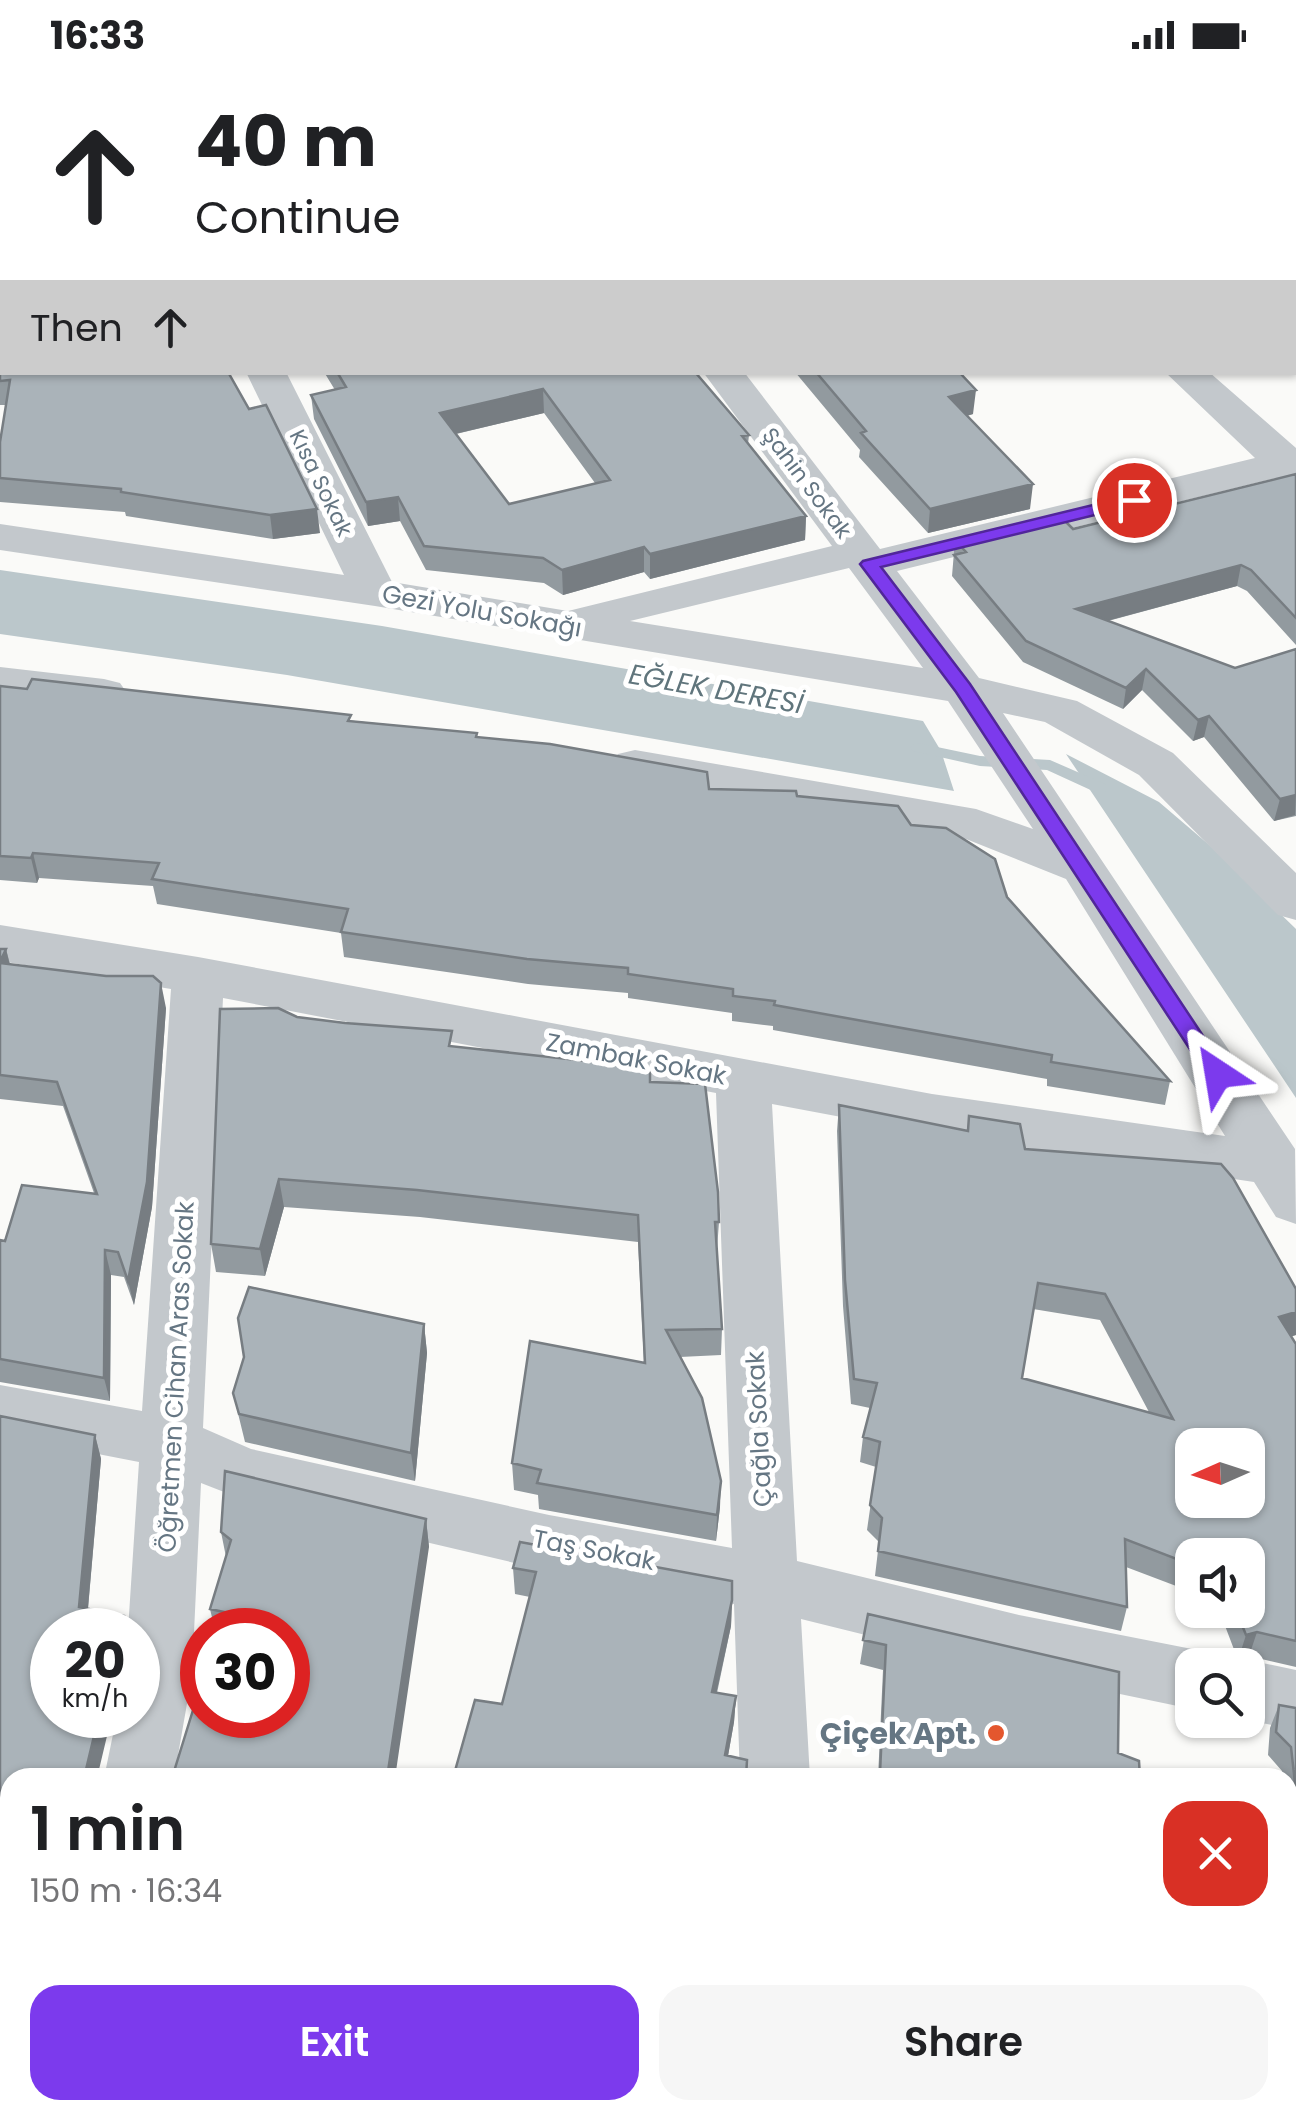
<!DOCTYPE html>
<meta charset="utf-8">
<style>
:root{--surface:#fff;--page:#f6f6f6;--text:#202124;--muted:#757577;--accent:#7c3aed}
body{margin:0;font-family:Poppins,sans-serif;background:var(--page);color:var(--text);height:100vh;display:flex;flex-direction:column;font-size:38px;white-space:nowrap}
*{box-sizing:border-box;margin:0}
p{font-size:32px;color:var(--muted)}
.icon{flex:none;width:55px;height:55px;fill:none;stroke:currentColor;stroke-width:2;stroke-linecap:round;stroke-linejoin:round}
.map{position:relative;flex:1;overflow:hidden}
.panel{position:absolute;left:0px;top:1698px;width:1298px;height:352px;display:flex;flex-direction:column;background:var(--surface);border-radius:30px 30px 0 0;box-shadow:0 2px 8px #0004}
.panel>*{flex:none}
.hud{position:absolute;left:0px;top:0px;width:1298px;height:305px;box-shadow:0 2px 8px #0004;background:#fff;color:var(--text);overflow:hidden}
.needle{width:65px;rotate:267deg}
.fabs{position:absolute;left:1175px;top:1358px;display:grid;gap:20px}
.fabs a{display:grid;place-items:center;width:90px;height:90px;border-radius:20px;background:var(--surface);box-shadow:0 2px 8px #0004;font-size:50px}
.speed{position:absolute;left:30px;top:1538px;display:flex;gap:20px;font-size:50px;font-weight:700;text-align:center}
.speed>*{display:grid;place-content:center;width:130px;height:130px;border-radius:50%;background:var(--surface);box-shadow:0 2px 8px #0004;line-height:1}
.speed small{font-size:25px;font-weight:400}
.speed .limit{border:15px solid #d22;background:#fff;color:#111}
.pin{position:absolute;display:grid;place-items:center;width:85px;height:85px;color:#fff;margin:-42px;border:5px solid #fff;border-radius:50%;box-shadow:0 2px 10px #0007}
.me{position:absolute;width:110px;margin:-55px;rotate:327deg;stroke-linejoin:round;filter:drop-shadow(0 0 8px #0008)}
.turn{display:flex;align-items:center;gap:35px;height:210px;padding:0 30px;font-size:45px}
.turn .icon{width:130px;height:130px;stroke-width:2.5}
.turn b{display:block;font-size:70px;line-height:85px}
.then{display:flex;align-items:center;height:95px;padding:0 30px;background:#0003;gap:20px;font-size:38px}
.round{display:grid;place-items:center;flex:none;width:105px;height:105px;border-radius:30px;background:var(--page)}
.head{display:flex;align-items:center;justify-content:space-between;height:170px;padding:0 30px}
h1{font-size:60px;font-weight:600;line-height:75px}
.primary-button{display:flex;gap:20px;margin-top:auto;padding:20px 30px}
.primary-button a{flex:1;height:115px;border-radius:30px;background:var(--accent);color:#fff;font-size:40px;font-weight:600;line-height:115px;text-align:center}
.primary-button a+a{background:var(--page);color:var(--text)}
.status{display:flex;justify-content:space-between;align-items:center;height:70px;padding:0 50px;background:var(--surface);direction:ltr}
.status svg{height:28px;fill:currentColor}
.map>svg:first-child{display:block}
.water{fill:#bbc7cb}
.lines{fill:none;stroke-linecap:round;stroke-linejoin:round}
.stream{fill:#bbc7cb;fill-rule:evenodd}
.minor{fill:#c3c8cc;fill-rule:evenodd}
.wall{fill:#929a9f;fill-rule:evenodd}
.shaded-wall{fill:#777d82}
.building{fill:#aab3b9;stroke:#777d82;stroke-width:2.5;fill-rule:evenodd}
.route{fill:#7c3aed;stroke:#51269a;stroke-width:2.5}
.poi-dot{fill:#e4572e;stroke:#fff;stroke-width:4}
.labels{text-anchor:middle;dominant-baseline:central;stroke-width:10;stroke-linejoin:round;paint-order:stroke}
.far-street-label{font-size:22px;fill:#657683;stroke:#fff}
.street-label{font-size:25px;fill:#657683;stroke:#fff}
.water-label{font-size:28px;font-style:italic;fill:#60757c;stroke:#fff}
.near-poi-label{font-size:30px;font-weight:bold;fill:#657683;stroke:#fff;text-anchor:end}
</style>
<div class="status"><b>16:33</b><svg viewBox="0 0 49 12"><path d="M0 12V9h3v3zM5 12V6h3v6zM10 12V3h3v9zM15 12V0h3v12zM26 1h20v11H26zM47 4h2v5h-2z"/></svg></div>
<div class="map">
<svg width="1296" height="2048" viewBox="0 0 1296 2048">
<rect width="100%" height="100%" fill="#fafaf8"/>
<path class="water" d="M 0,500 L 382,556 L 923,651 L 941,681 L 954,721 L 287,605 L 0,564 Z
M 1066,684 L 1159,732 L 1214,779 L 1296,859 L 1296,1028 Z"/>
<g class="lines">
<path class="stream" d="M 918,673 L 980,686 L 1050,690 L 1105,714 L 1108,718 L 1105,722 L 1095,722 L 1047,700 L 980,696 L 913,681 L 910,678 L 913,675 Z"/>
<path class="minor" d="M 467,0 L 501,0 L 503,2 L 469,2 Z
M 838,0 L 872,0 L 874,2 L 840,2 Z
M 1240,0 L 1276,0 L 1278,2 L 1242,2 Z
M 0,54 L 2,55 L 2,76 L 0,76 Z
M 246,302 L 286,302 L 392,512 L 568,541 L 832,476 L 703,302 L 744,302 L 880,479 L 1255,388 L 1165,302 L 1209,302 L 1296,378 L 1296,417 L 1276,408 L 897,501 L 979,608 L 1077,631 L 1173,683 L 1296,803 L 1296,850 L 1278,845 L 1139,705 L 1045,652 L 1003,643 L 1295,1079 L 1296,1154 L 1276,1147 L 1254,1112 L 932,1064 L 772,1034 L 797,1491 L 1019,1545 L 1192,1579 L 1216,1588 L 1219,1595 L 1192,1595 L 1192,1639 L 1019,1603 L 801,1549 L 810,1708 L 740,1708 L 734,1534 L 549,1501 L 242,1429 L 201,1413 L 192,1605 L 174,1708 L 104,1708 L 117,1645 L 138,1645 L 138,1560 L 128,1560 L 139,1392 L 0,1365 L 0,1315 L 142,1341 L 171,919 L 0,891 L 0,855 L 198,887 L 932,1024 L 1225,1066 L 1066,809 L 966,769 L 635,710 L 618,706 L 611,695 L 618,684 L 635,680 L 976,739 L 1033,759 L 948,631 L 375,536 L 0,480 L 0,454 L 344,505 ZM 849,498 L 923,598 L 630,551 ZM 223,928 L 716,1023 L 732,1478 L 549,1445 L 251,1379 L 203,1358 Z
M 0,597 L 104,609 L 120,613 L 127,623 L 120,633 L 104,637 L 0,625 Z
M 1248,1590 L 1296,1600 L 1296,1660 L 1247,1650 L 1248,1595 L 1234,1595 Z
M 0,1840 L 10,1843 L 10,1913 L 0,1910 Z
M 566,2040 L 642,2040 L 642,2048 L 566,2048 Z
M 698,2040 L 801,2040 L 804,2048 L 701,2048 Z"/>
</g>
<path class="wall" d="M 1101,0 L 1248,0 L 1251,2 L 1103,2 Z
M 0,230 L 320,463 L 273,469 L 126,446 L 125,442 L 0,432 L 0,372 L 6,335 L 0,335 Z
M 324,302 L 695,302 L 749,365 L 748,374 L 806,446 L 805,470 L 650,509 L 644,502 L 563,525 L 544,513 L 426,500 L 400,451 L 368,456 L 314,349 L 311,325 L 335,320 ZM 544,343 L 595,413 L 509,434 L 456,364 Z
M 795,302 L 959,302 L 973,344 L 967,346 L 1030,439 L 928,463 L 859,387 L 860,380 Z
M 1296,404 L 1296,575 L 1247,521 L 1237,516 L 1108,551 L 1235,598 L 1296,579 L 1296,746 L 1274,751 L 1204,667 L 1193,671 L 1142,620 L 1123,639 L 1023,592 L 952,506 L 955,470 L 1073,459 Z
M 0,616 L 477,663 L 477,667 L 709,719 L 797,726 L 911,755 L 1007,827 L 1170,1011 L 1165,1035 L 1047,1016 L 1047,1009 L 773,960 L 773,956 L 732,951 L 732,943 L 628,928 L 628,923 L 528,914 L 344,887 L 341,863 L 157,834 L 153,816 L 39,808 L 37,813 L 0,810 Z
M 0,879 L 6,879 L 10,894 L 166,938 L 152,1137 L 134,1235 L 124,1207 L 111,1205 L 110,1331 L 0,1312 L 0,1170 L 5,1171 L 94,1123 L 63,1036 L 0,1029 Z
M 297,947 L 345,953 L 453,976 L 650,1012 L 719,1152 L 717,1179 L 722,1259 L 721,1285 L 680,1287 L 720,1437 L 716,1471 L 539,1439 L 538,1425 L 514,1420 L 512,1393 L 644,1293 L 638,1172 L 420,1147 L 284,1137 L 265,1206 L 216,1202 L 211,1174 Z
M 839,1035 L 967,1061 L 969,1046 L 1025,1079 L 1296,1219 L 1296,1265 L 1291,1266 L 1296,1274 L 1296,1597 L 1249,1586 L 1238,1590 L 1219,1540 L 1248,1540 L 1248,1485 L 1192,1485 L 1192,1522 L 1126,1497 L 1127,1537 L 1121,1561 L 875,1506 L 879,1472 L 867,1460 L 876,1397 L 860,1392 L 863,1367 L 870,1338 L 851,1334 L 843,1236 L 837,1061 ZM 1033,1239 L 1100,1250 L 1149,1342 L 1022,1308 Z
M 424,1254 L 427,1283 L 415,1411 L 245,1372 L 233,1323 Z
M 0,1346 L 95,1365 L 101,1389 L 88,1539 L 124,1546 L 128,1560 L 52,1560 L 10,1708 L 10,1754 L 0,1752 Z
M 426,1449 L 429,1477 L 288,1560 L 215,1560 L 210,1539 L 226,1487 L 221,1462 Z
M 513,1498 L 732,1530 L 731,1556 L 717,1623 L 736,1626 L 734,1652 L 728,1686 L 502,1634 L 530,1527 L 515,1524 Z
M 868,1544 L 1118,1683 L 1140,1708 L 878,1708 L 883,1600 L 860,1594 Z
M 1279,1635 L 1296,1638 L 1296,1767 L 1288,1759 L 1288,1708 L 1283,1708 L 1282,1701 L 1268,1685 L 1270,1658 Z
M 1288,1823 L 1296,1825 L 1296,2044 L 1277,2040 L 1288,2040 Z"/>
<path class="shaded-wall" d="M 249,0 L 302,0 L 288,2 L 250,2 Z
M 543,319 L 544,343 L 442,367 L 440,343 Z
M 976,320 L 973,344 L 946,351 L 949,327 Z
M 1033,414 L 1030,439 L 928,463 L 930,439 Z
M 398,427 L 400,451 L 368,456 L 366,432 Z
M 317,439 L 320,463 L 273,469 L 270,445 Z
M 806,446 L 805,470 L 650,509 L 650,484 Z
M 644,477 L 644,502 L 563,525 L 562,500 Z
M 1241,495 L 1237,516 L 1073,560 L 1076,539 Z
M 1146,599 L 1142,620 L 1123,639 L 1126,618 Z
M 1209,646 L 1204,667 L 1193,671 L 1198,650 Z
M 1296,725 L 1295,745 L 1274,751 L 1280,729 Z
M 33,783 L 39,808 L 37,813 L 31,788 Z
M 6,879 L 12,904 L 0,892 Z
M 161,913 L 166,938 L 152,1137 L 134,1235 L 128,1211 Z
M 279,1109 L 284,1137 L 265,1206 L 260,1179 Z
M 105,1180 L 111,1205 L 110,1331 L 104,1308 Z
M 1296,1242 L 1296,1265 L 1271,1273 L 1279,1247 Z
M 424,1254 L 427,1283 L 415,1411 L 411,1383 Z
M 95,1365 L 101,1389 L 86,1560 L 79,1537 Z
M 721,1411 L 720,1437 L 716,1471 L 717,1445 Z
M 426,1449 L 429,1477 L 395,1708 L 387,1708 Z
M 732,1530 L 731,1556 L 711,1647 L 712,1622 Z
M 124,1546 L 128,1560 L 121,1560 Z
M 1257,1562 L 1249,1586 L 1238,1590 L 1246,1565 Z
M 736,1626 L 734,1652 L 724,1708 L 725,1685 Z
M 99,1645 L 112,1645 L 97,1708 L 84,1708 Z
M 254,2040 L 267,2040 L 265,2048 L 251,2048 Z"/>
<path class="building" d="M 1123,0 L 1248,0 L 1251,2 L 1127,2 Z
M 1295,18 L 1296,20 L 1296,244 L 1295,243 Z
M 0,230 L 2,230 L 2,302 L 228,302 L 249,339 L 266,335 L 317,439 L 270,445 L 121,422 L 121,419 L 0,408 L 0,372 L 10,310 L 0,311 Z
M 337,302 L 695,302 L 749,365 L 742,366 L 806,446 L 650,484 L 644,477 L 562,500 L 543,488 L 424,476 L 398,427 L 366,432 L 311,325 L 346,317 ZM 543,319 L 610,410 L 509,434 L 440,343 Z
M 816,302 L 959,302 L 976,320 L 949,327 L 1033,414 L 930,439 L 861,363 L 866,361 Z
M 1296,404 L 1296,548 L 1251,500 L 1241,495 L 1076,539 L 1235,598 L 1296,579 L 1296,725 L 1280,729 L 1209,646 L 1198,650 L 1146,599 L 1126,618 L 1026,571 L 954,485 L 966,482 L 955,470 L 1059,445 L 1073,459 Z
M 32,609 L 351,645 L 348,651 L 477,663 L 476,667 L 550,674 L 707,702 L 709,719 L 796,721 L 797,726 L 898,736 L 911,755 L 946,758 L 995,789 L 1007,827 L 1170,1011 L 1051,992 L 1052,985 L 774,935 L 775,931 L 733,926 L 733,919 L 628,904 L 628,898 L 527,889 L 341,862 L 348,839 L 152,809 L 159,793 L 33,783 L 31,788 L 0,786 L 0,616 L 27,619 Z
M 0,879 L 6,879 L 0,892 Z
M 0,893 L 106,906 L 153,906 L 161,913 L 147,1112 L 128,1211 L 118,1182 L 105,1180 L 104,1308 L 0,1289 L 0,1170 L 5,1171 L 22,1115 L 97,1124 L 57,1012 L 0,1005 Z
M 278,938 L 297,947 L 345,953 L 452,961 L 449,976 L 624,995 L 650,1000 L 650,1012 L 705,1014 L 718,1122 L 719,1152 L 715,1152 L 722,1259 L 666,1260 L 702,1328 L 721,1411 L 717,1445 L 537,1413 L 541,1400 L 512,1393 L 530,1271 L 645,1293 L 638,1145 L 417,1120 L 279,1109 L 260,1179 L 211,1174 L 220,939 Z
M 839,1035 L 968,1061 L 969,1046 L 1020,1054 L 1025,1079 L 1221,1094 L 1233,1108 L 1296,1219 L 1296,1242 L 1279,1247 L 1296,1274 L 1296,1571 L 1257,1562 L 1246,1565 L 1236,1540 L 1248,1540 L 1248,1485 L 1192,1485 L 1192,1495 L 1125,1469 L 1127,1537 L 878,1481 L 882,1448 L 870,1435 L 880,1372 L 863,1367 L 877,1313 L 854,1309 L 845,1210 ZM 1038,1213 L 1105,1224 L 1173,1349 L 1022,1308 ZM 1192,1375 L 1248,1375 L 1248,1430 L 1192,1430 Z
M 249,1217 L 424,1254 L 411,1383 L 239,1344 L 233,1323 L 244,1287 L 238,1248 Z
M 0,1346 L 95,1365 L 79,1537 L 124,1546 L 121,1560 L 52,1560 L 52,1645 L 99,1645 L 84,1708 L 10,1708 L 10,1734 L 0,1732 Z
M 225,1401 L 426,1449 L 387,1708 L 172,1708 L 202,1611 L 202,1645 L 288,1645 L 288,1560 L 219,1560 L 224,1542 L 210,1539 L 231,1470 L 221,1462 Z
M 520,1472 L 732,1511 L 732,1530 L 712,1622 L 736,1626 L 725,1685 L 747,1690 L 746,1708 L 453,1708 L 475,1630 L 502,1634 L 536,1502 L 513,1498 Z
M 868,1544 L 1119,1602 L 1118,1683 L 1139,1691 L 1140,1708 L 886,1708 L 886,1705 L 880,1703 L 886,1575 L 863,1570 Z
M 1279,1635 L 1296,1638 L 1296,1722 L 1291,1677 L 1276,1662 Z
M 1288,1823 L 1296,1825 L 1296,2021 L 1288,2020 Z
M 0,1948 L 10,1951 L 10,2040 L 254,2040 L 251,2048 L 0,2048 Z
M 342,2040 L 381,2040 L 416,2048 L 341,2048 Z"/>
<path class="route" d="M 1134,425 L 1143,430 L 1140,434 L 881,497 L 970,614 L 1225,999 L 1229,1004 L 1218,1013 L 1210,1010 L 956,622 L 860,494 L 863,491 Z"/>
<circle class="poi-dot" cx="996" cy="1663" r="10"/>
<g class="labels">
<g class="far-street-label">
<text transform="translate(321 413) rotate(64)">Kısa Sokak</text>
<text transform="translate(807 413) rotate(53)">Şahin Sokak</text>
</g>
<g class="street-label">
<text transform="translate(482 541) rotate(10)">Gezi Yolu Sokağı</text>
<text transform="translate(636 989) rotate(11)">Zambak Sokak</text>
<text transform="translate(176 1307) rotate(-87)">Öğretmen Cihan Aras Sokak</text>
<text transform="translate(759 1359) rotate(-93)">Çağla Sokak</text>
<text transform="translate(594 1480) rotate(11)">Taş Sokak</text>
</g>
<g class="water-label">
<text transform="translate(716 619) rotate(10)">EĞLEK DERESİ</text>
</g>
<g class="near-poi-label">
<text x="976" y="1663">Çiçek Apt.</text>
</g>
</g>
</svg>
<div class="fabs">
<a><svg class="needle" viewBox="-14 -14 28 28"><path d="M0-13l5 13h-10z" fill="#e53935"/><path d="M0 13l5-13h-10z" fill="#757577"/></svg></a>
<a><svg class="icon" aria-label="sound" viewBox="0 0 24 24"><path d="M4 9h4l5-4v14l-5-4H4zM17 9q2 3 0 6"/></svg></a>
<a><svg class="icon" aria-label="search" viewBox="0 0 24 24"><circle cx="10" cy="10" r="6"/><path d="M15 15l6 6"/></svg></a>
</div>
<div class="speed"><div>20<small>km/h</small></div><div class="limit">30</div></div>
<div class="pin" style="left:1134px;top:430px;background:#d93025"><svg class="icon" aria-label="arrive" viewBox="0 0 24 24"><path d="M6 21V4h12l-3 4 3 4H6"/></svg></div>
<svg class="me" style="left:1218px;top:1004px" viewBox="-20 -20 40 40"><path d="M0-17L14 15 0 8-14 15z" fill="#7c3aed" stroke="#fff" stroke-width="4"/></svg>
<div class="hud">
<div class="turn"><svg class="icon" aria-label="ahead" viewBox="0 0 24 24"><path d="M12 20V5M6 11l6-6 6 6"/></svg><div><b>40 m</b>Continue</div></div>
<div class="then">Then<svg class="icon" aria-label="ahead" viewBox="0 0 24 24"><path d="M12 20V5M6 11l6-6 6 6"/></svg></div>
</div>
<section class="panel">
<div class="head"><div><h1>1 min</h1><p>150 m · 16:34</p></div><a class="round" style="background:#d93025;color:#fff"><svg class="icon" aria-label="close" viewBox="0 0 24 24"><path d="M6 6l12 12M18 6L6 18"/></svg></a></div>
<div class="primary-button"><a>Exit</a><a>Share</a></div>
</section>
</div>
